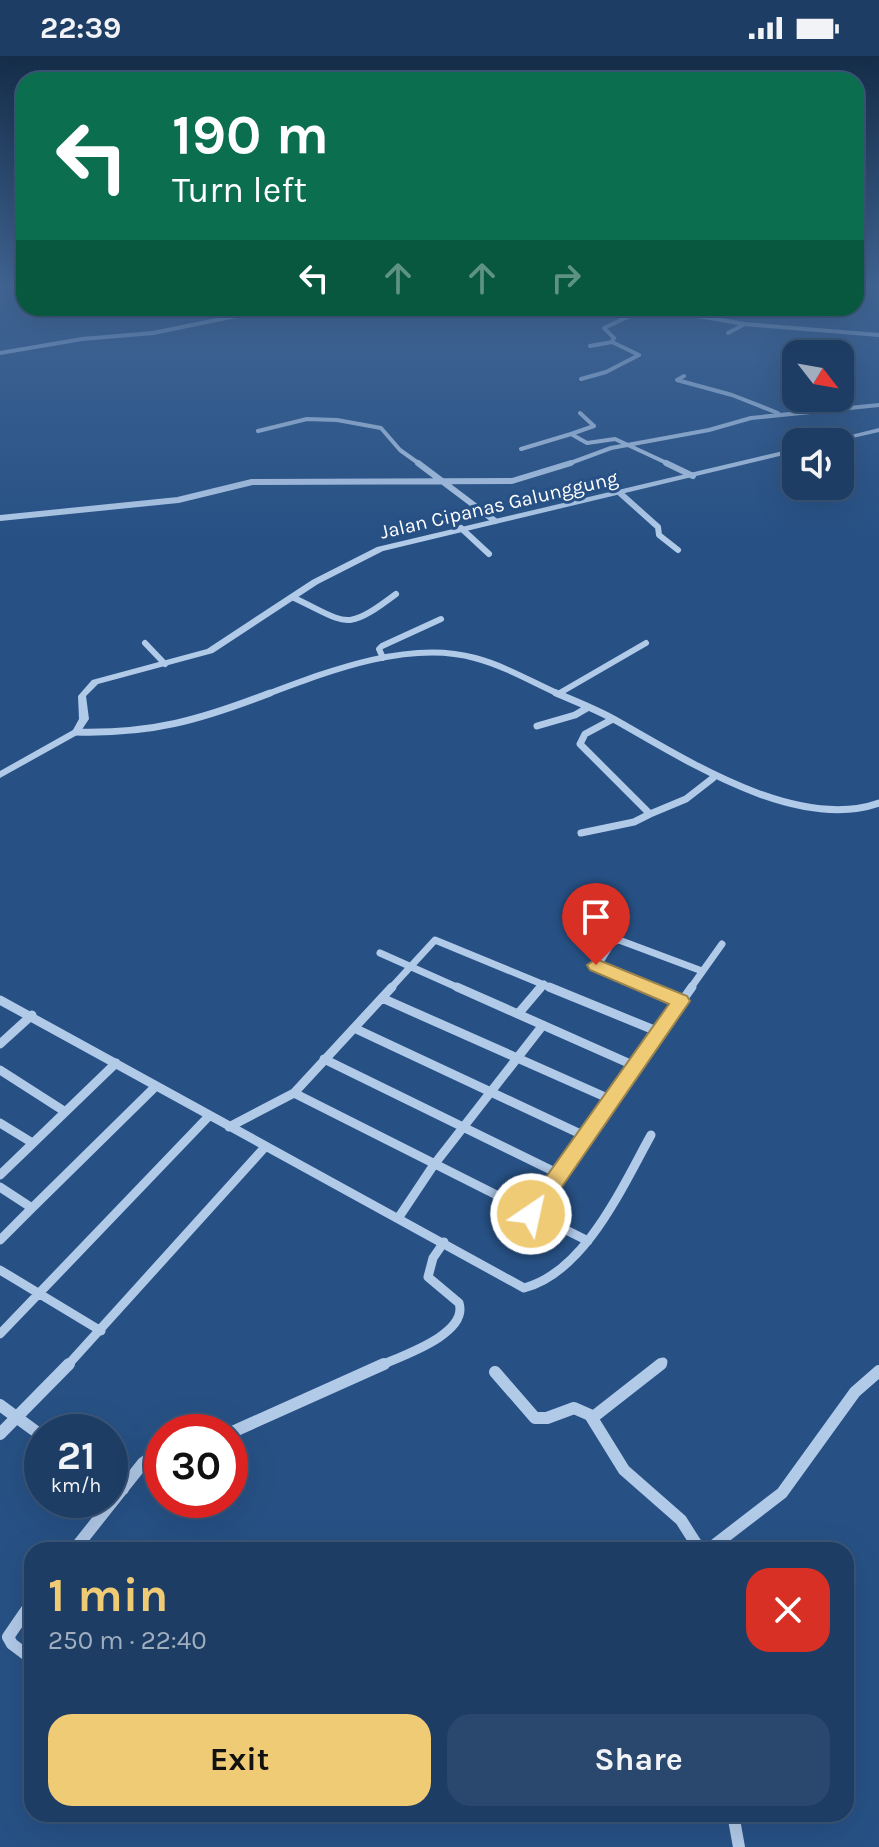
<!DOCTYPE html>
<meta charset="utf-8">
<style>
:root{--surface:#1d3d64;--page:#2a486d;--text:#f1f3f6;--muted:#a0aebf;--line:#3b5678;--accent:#f0cb76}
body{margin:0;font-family:Karla,sans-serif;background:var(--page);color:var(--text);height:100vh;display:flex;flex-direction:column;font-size:30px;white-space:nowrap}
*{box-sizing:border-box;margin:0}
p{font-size:26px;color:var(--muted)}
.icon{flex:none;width:44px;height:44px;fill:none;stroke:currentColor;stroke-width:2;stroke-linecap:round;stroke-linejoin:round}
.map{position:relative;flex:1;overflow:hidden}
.sheet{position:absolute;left:24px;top:1486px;width:830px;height:280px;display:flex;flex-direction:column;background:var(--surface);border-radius:24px;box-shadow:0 8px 32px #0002,0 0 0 2px var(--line)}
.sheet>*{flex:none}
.hud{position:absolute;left:16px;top:16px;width:848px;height:244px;border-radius:24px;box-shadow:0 8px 32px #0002,0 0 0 2px var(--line);background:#0b6e4f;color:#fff;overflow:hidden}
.needle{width:52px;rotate:121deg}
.controls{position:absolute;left:782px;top:284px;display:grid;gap:16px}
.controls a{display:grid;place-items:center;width:72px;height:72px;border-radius:16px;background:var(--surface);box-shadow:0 8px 32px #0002,0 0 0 2px var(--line);font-size:40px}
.speed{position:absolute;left:24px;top:1358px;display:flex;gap:16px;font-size:40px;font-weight:700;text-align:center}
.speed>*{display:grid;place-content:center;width:104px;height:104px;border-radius:50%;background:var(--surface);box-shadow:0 8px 32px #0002,0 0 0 2px var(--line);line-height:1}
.speed small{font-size:20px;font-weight:400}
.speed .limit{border:12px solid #d22;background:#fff;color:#111}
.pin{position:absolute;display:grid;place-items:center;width:68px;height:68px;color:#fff;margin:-82px -34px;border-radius:50% 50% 50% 0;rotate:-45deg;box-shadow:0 0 8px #0007}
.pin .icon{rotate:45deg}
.me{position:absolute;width:88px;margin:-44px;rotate:34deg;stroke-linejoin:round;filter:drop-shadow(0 0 6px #0008)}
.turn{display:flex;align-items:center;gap:28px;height:168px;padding:0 24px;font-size:36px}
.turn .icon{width:104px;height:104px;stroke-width:2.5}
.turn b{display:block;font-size:56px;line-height:68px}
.lanes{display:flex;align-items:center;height:76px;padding:0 24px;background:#0003;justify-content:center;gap:40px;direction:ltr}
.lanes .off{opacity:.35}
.round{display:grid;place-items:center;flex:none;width:84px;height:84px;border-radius:24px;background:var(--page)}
.summary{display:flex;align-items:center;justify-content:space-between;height:136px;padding:0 24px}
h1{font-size:48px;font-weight:700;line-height:60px;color:var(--accent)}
.primary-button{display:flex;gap:16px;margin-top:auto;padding:16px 24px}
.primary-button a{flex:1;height:92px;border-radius:24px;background:var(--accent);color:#111;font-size:32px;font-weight:700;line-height:92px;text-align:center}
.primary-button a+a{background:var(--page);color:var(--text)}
.status{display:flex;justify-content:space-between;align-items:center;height:56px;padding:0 40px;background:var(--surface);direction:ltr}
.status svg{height:22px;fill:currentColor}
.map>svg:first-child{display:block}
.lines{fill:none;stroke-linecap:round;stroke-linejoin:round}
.minor-far4{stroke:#b1cae8;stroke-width:4}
.minor-far3{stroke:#b1cae8;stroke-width:6}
.minor-far2{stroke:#b1cae8;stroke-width:7}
.minor-far1{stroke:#b1cae8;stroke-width:9}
.minor{stroke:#b1cae8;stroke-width:12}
.tertiary{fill:#b1cae8;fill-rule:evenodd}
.route{fill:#f0cb76;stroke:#9c844d;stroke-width:2}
.labels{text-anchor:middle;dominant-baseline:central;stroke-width:6;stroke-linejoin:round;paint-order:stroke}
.far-street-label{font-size:20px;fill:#fff;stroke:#275185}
</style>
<div class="status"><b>22:39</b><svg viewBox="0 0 49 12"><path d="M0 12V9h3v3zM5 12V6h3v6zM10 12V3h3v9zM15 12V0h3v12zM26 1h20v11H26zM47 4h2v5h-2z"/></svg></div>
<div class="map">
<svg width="879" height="1791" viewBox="0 0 879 1791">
<rect width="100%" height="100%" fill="#275185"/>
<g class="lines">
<path class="minor-far4" d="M 652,252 L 744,268 L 879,279
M 728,277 L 743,269
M 590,290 L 612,286
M 0,297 L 82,283 L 153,277 L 256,256 L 345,259 L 402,252
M 684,320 L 677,324 L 732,339 L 778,357
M 581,323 L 606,316 L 639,299 L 612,286 L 614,282 L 604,272 L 647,252
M 258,375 L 307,363 L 337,364 L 381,372 L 400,394 L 421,409
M 571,378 L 594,370 L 580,357
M 521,393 L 571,378 L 587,387 L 615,383 L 671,409
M 565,409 L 611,392 L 709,374 L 751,362 L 879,349"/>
<path class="minor-far3" d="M 418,407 L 495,465
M 666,407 L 693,420
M 620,437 L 658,471 L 659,479 L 678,494
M 0,462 L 178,444 L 252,426 L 512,425 L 571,407
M 461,472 L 489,498
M 292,541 C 348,567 344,577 396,538
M 145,587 L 165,608
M 383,602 L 379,593 L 382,590 L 441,563
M 558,638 L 646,587
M 265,639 C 326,616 409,583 475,602 C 505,610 532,626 561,639"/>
<path class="minor-far2" d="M 556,637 C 577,646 598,654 617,665 C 686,704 797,776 879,747
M 537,670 L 575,659 L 587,652
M 76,676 C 152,678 200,664 270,637
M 650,758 L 686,743 L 713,722
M 581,777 L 634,766 L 650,758 L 580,688 L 585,678 L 613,663
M 380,897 L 461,933
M 390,933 L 435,884 L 554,933
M 540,933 L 544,928
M 651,933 L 597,911 L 612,886 L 619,884 L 702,915
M 690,933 L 722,888"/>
<path class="minor-far1" d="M 392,931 L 294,1037 L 588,1185
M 457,931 L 635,1010
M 549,931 L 659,976
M 646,931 L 681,945
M 382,942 L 612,1044
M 0,944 L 524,1232 C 585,1216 622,1131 651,1079
M 518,958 L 541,931
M 354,972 L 587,1081
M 0,988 L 32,959
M 324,1003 L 559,1118
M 0,1014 L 64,1055
M 0,1067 L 31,1086
M 229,1071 L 294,1037
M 0,1119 L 116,1007
M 0,1131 L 32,1152 L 0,1184
M 32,1152 L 156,1030
M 531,1158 L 692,931
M 399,1161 L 433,1110 L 543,969
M 0,1214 L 101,1275
M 0,1278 L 209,1060
M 67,1310 L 265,1091
M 379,1310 C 401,1300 469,1278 459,1247 L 428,1221 L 433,1202 L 444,1186
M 659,1310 L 663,1306"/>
<path class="minor" d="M 495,1316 L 535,1362 L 547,1362 L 574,1352 L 590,1359 L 624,1414 L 681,1464 L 700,1494
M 0,1349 L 42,1380
M 592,1362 L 661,1308
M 230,1377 L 384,1308
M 0,1378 L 69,1308
M 110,1424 L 123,1433
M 74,1494 L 143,1407 L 162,1393
M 708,1494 L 782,1437 L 855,1336 L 879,1315
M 32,1546 L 8,1581 L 12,1588 L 32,1603
M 733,1758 L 739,1791"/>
<path class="tertiary" d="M 879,372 L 879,376 L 835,386 L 823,386 Z
M 796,392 L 796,396 L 383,495 L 318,528 L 213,597 L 98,628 L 86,640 L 89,663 L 79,678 L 0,722 L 0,715 L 73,674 L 79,663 L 78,640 L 92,624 L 207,593 L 312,524 L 377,491 Z"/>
</g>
<linearGradient id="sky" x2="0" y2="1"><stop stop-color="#152d49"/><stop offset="0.48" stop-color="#416594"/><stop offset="1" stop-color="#416594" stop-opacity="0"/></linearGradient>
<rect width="879" height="480" fill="url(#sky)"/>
<path class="route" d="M 596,903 L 687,940 L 690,945 L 539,1164 L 531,1167 L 524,1164 L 520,1158 L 524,1152 L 669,948 L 590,914 L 587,909 Z"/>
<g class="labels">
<g class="far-street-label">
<text transform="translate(499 449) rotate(-13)">Jalan Cipanas Galunggung</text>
</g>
</g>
</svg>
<div class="controls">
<a><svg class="needle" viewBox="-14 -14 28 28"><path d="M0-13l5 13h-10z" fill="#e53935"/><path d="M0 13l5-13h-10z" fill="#a0aebf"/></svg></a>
<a><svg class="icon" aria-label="sound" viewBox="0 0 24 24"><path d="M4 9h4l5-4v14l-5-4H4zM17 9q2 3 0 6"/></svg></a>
</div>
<div class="speed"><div>21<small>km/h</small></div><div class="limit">30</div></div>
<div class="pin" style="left:596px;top:909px;background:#d93025"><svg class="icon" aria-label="arrive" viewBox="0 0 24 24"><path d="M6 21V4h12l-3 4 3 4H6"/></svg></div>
<svg class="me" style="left:531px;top:1158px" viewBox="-20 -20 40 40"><circle r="17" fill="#f0cb76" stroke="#fff" stroke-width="3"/><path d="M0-11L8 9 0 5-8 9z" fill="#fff"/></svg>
<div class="hud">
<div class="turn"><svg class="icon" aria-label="left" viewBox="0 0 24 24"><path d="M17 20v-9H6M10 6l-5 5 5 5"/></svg><div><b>190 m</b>Turn left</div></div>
<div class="lanes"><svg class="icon" aria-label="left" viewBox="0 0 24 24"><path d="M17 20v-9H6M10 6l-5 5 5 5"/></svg><svg class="icon off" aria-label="ahead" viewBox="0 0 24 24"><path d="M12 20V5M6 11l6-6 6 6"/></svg><svg class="icon off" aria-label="ahead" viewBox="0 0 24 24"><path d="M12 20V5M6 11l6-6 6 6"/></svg><svg class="icon off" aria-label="right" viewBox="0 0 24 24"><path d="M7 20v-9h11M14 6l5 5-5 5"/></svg></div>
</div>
<section class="sheet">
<div class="summary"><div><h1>1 min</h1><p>250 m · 22:40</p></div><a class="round" style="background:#d93025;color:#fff"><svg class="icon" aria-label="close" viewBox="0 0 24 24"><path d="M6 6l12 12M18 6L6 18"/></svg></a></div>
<div class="primary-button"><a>Exit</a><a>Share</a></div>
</section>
</div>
